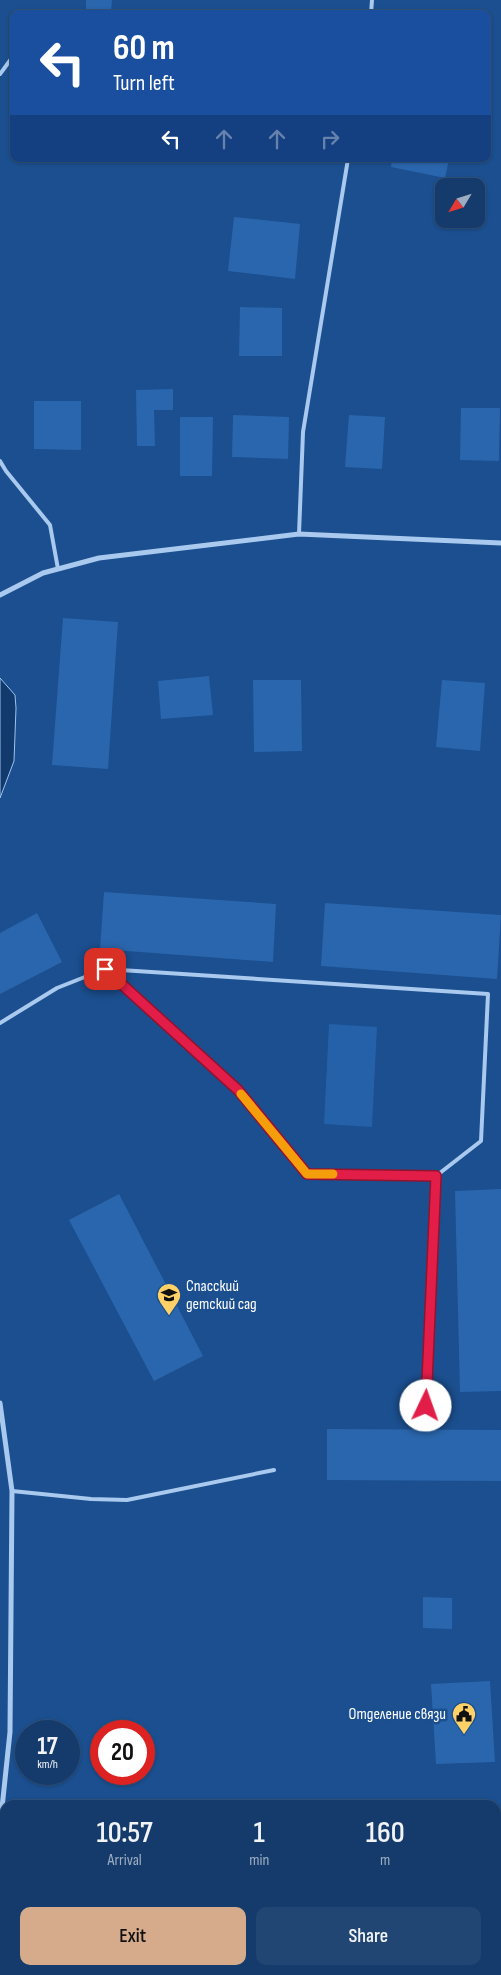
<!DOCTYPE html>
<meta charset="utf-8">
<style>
:root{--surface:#143b6b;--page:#214673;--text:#f1f3f6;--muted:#9dadc1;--line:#33557e;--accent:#d6ab8b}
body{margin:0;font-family:"Sofia Sans Condensed",sans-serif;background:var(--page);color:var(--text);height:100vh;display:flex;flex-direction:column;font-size:19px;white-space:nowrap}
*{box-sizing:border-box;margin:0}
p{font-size:16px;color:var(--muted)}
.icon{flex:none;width:28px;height:28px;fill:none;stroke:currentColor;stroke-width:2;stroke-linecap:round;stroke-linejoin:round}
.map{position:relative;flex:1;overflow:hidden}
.sheet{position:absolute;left:0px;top:1800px;width:501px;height:175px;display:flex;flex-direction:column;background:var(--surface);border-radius:15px 15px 0 0;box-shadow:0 1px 4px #0004,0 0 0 1px var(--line)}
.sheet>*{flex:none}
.banner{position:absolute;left:10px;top:10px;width:481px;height:152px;border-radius:10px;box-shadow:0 1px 4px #0004,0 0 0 1px var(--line);background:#1a4fa0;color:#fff;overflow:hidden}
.needle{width:32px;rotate:232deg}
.tools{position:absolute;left:435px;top:178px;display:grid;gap:10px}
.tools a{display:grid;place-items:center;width:50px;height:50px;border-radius:10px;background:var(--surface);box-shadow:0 1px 4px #0004,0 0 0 1px var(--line);font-size:25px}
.speed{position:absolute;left:15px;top:1720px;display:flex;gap:10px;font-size:25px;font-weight:700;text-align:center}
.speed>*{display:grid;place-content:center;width:65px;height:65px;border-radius:50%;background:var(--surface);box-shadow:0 1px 4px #0004,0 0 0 1px var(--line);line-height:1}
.speed small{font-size:12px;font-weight:400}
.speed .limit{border:8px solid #d22;background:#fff;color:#111}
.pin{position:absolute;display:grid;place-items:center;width:42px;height:42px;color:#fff;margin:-21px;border-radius:10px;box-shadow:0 2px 8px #0006}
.me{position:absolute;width:55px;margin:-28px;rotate:3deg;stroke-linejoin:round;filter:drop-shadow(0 0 4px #0008)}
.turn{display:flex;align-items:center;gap:18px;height:105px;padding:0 20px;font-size:22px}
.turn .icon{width:65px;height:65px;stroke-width:2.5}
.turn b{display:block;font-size:35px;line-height:42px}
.lanes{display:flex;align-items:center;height:48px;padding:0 20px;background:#0003;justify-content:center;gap:25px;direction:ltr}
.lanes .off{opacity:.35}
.eta{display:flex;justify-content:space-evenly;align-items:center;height:85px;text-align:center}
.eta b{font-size:30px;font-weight:600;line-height:35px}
.cta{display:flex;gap:10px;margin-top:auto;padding:10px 20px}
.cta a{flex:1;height:58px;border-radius:10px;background:var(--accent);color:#111;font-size:20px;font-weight:600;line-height:58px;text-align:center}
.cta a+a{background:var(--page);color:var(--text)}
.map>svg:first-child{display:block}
.green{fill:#2461a8}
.water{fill:#123a6d;stroke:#9cc4f0}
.building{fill:#2a66ad}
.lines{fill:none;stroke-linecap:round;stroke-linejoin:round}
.service{stroke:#a9c9ee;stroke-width:4}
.minor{stroke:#a9c9ee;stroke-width:5}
.route-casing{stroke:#92132f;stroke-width:12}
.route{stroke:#e11d48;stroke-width:9}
.slow{stroke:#f59e0b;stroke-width:9}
.labels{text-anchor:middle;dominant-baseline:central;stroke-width:5;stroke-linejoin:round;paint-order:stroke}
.poi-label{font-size:16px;fill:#fff;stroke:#1b4f8f;text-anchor:start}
</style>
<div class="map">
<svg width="501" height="1975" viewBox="0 0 501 1975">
<rect width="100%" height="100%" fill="#1b4f8f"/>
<path class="green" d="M 329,1024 L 377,1027 L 372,1127 L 324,1124 Z"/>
<path class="water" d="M 0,678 L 15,695 L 16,708 L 14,761 L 0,798 Z"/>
<path class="building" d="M 86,0 L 112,0 L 111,12 L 86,10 Z
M 392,159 L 449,159 L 445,178 L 391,167 Z
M 234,217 L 300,224 L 295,279 L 228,271 Z
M 240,307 L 282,308 L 282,356 L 239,356 Z
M 173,389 L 173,410 L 154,410 L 155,446 L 137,446 L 136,390 Z
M 34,401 L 81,401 L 81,450 L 34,449 Z
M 461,408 L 500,408 L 499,461 L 460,460 Z
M 233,415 L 289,417 L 288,459 L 232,457 Z
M 349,415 L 385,417 L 382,469 L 345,467 Z
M 180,417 L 213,417 L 212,476 L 180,476 Z
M 63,618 L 118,622 L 108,769 L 52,765 Z
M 209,676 L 213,715 L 161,719 L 158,681 Z
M 253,680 L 301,680 L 302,751 L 254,752 Z
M 442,680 L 485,683 L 480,751 L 436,747 Z
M 104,892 L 276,904 L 273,962 L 100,949 Z
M 325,903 L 501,915 L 497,979 L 321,966 Z
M 37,913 L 62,962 L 0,994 L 0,933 Z
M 501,1189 L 501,1391 L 460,1392 L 455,1191 Z
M 119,1194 L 203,1356 L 154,1381 L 69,1220 Z
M 327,1429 L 501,1430 L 501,1481 L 327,1480 Z
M 423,1597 L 452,1598 L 452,1629 L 423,1628 Z
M 490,1681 L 495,1762 L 436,1764 L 431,1684 Z
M 499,1841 L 501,1841 L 501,1862 L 499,1862 Z"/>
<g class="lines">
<path class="service" d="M 371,14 L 372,0
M 0,74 L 14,55
M 0,461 L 6,471 L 50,525 L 58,569
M 299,534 L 303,432 L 348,159
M 105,969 L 238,1090 L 307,1174 L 436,1176
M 0,1023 L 57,988 L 105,969 L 488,994 L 481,1141 L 436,1176 L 426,1405 L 440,1406
M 12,1491 L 91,1499 L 127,1500 L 274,1470"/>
<path class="minor" d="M 0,595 L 43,573 L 99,558 L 299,534 L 501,543
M 0,1403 L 12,1491 L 10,1732 L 0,1827
M 0,1835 L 5,1865
M 0,1930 L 5,1930
M 496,1960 L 501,1960"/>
</g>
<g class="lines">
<g class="route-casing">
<path id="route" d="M 105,969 L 238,1090 L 307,1174 L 436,1176 L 426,1406"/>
</g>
<use href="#route" class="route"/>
<path class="slow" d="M 241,1094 L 307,1174 L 333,1174"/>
</g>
<defs>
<g id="school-pin" transform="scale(1.25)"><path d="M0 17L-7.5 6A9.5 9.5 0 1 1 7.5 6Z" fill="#ffd166" stroke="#1b4f8f"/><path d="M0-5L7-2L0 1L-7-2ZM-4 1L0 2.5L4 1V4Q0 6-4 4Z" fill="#111"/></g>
<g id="civic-pin" transform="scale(1.25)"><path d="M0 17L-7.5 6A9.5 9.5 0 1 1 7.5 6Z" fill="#ffd166" stroke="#1b4f8f"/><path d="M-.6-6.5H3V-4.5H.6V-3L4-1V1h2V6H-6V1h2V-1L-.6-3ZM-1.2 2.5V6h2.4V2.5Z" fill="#111"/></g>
</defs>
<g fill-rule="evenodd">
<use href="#school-pin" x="169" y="1295"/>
<use href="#civic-pin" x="464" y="1714"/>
</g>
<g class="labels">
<g class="poi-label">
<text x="186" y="1286">Спасский<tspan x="186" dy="18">детский сад</tspan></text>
<text x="446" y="1714" text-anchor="end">Отделение связи</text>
</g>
</g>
</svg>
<div class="tools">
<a><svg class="needle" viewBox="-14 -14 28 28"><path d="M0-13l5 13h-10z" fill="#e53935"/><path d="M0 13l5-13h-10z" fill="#9dadc1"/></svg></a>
</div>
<div class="speed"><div>17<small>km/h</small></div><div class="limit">20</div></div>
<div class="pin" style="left:105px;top:969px;background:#d93025"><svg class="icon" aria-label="arrive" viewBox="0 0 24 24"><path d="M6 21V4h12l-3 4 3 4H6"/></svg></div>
<svg class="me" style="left:426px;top:1406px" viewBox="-20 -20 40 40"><circle r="19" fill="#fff"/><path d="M0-13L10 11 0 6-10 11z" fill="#e11d48"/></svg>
<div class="banner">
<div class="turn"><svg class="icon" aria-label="left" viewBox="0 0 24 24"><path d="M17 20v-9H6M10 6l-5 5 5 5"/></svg><div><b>60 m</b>Turn left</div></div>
<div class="lanes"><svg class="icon" aria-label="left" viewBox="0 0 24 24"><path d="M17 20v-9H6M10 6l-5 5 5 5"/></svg><svg class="icon off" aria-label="ahead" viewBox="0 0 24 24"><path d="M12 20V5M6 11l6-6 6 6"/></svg><svg class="icon off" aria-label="ahead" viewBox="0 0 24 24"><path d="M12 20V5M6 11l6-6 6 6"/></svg><svg class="icon off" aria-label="right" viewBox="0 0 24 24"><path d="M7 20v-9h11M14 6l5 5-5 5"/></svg></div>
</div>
<section class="sheet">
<div class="eta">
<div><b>10:57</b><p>Arrival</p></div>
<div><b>1</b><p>min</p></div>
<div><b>160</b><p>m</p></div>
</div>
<div class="cta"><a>Exit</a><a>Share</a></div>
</section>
</div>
